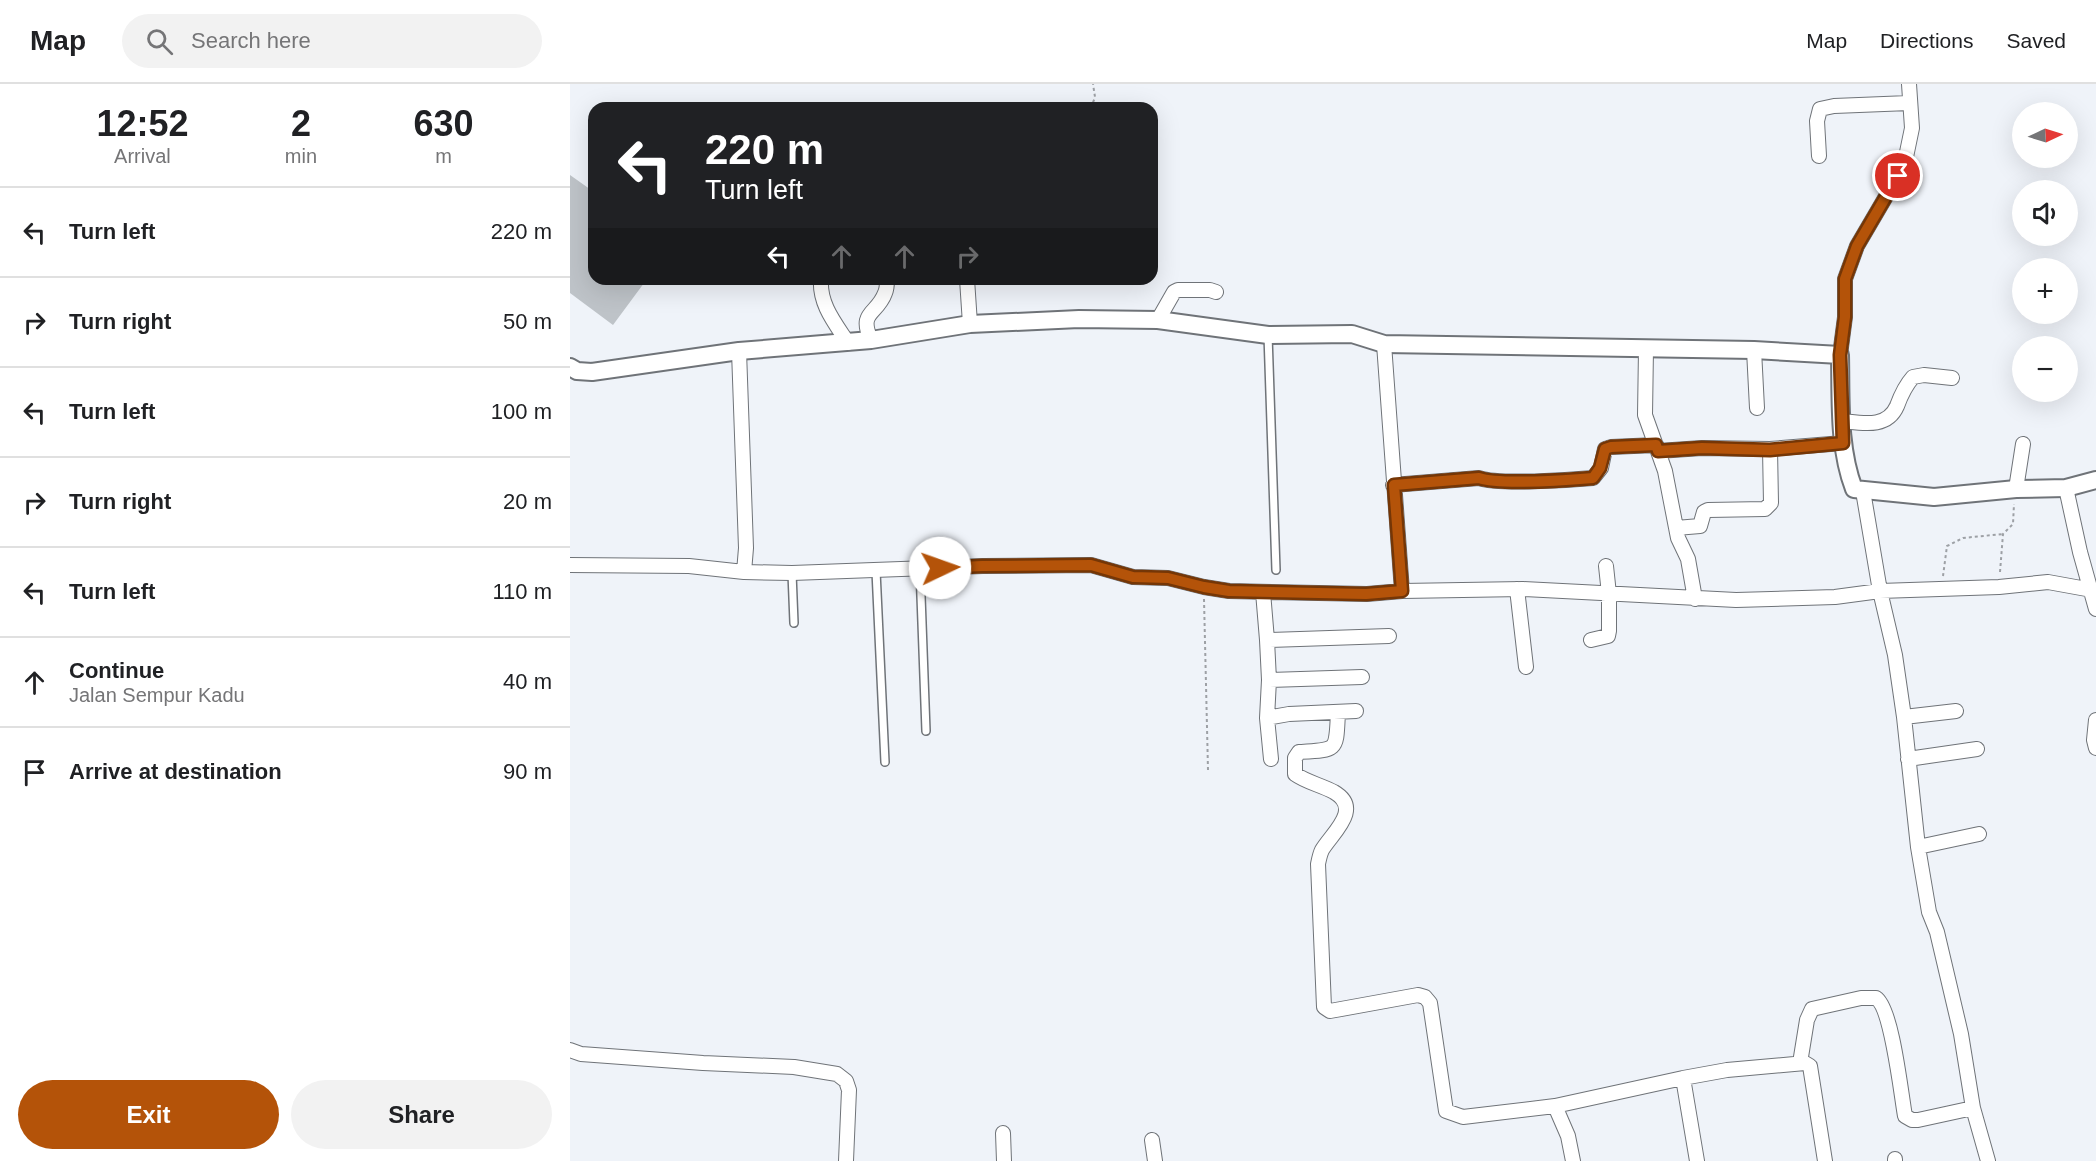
<!DOCTYPE html>
<meta charset="utf-8">
<style>
:root{--surface:#fff;--page:#f2f2f2;--text:#202124;--muted:#757577;--line:#e0e0e0;--accent:#b45309}
body{margin:0;font-family:Arial,sans-serif;background:var(--page);color:var(--text);height:100vh;display:flex;flex-direction:column;font-size:22px;white-space:nowrap}
*{box-sizing:border-box;margin:0}
p{font-size:20px;color:var(--muted)}
.icon{flex:none;width:33px;height:33px;fill:none;stroke:currentColor;stroke-width:2;stroke-linecap:round;stroke-linejoin:round}
.map{position:relative;flex:1;overflow:hidden}
.side{display:flex;flex-direction:column;background:var(--surface);width:570px}
.side>*{flex:none}
.banner{position:absolute;left:18px;top:18px;width:570px;height:183px;border-radius:18px;box-shadow:0 6px 24px #0002;background:#202124;color:#fff;overflow:hidden}
.needle{width:39px;rotate:86deg}
.buttons{position:absolute;left:1442px;top:18px;display:grid;gap:12px}
.buttons a{display:grid;place-items:center;width:66px;height:66px;border-radius:50%;background:var(--surface);box-shadow:0 6px 24px #0002;font-size:30px}
.pin{position:absolute;display:grid;place-items:center;width:51px;height:51px;color:#fff;margin:-26px;border:3px solid #fff;border-radius:50%;box-shadow:0 2px 6px #0007}
.me{position:absolute;width:66px;margin:-33px;rotate:87deg;stroke-linejoin:round;filter:drop-shadow(0 0 4px #0008)}
.turn{display:flex;align-items:center;gap:21px;height:126px;padding:0 18px;font-size:27px}
.turn .icon{width:78px;height:78px;stroke-width:2.5}
.turn b{display:block;font-size:42px;line-height:51px}
.lanes{display:flex;align-items:center;height:57px;padding:0 18px;background:#0003;justify-content:center;gap:30px;direction:ltr}
.lanes .off{opacity:.35}
.eta{display:flex;justify-content:space-evenly;align-items:center;height:102px;text-align:center}
.eta b{font-size:36px;font-weight:800;line-height:42px}
.action{display:flex;gap:12px;margin-top:auto;padding:12px 18px}
.action a{flex:1;height:69px;border-radius:36px;background:var(--accent);color:#fff;font-size:24px;font-weight:800;line-height:69px;text-align:center}
.action a+a{background:var(--page);color:var(--text)}
ul{padding:0;list-style:none}
li{display:flex;align-items:center;gap:18px;height:90px;padding:0 18px;border-top:2px solid var(--line)}
li div{flex:1}
li b{display:block;font-size:22px}
li em{font-style:normal}
header{display:flex;align-items:center;gap:36px;box-sizing:border-box;height:84px;padding:0 30px;background:var(--surface);border-bottom:2px solid var(--line)}
header strong{font-size:28px}
nav{display:flex;gap:33px;margin-inline-start:auto;font-size:21px}
.search{width:420px;height:54px;background:var(--page);display:flex;align-items:center;gap:15px;box-sizing:border-box;padding:0 21px;border-radius:33px;color:var(--muted);font-size:22px}
main{display:flex;flex:1;min-height:0}
.map>svg:first-child{display:block}
.building{fill:#bec3c8}
.lines{fill:none;stroke-linecap:round;stroke-linejoin:round}
.service-casing{stroke:#6f7378;stroke-width:10}
.minor-casing{stroke:#6f7378;stroke-width:16}
.tertiary-casing{stroke:#6f7378;stroke-width:20}
.path{stroke:#9da0a5;stroke-width:2;stroke-dasharray:3 3;stroke-linecap:butt}
.service{stroke:#fff;stroke-width:7}
.minor{stroke:#fff;stroke-width:14}
.tertiary{stroke:#fff;stroke-width:16}
.route-casing{stroke:#753606;stroke-width:15}
.route{stroke:#b45309;stroke-width:10}
</style>
<header>
<strong>Map</strong>
<div class="search"><svg class="icon" aria-label="search" viewBox="0 0 24 24"><circle cx="10" cy="10" r="6"/><path d="M15 15l6 6"/></svg>Search here</div>
<nav><a>Map</a><a>Directions</a><a>Saved</a></nav>
</header>
<main>
<section class="side">
<div class="eta">
<div><b>12:52</b><p>Arrival</p></div>
<div><b>2</b><p>min</p></div>
<div><b>630</b><p>m</p></div>
</div>
<ul>
<li><svg class="icon" aria-label="left" viewBox="0 0 24 24"><path d="M17 20v-9H6M10 6l-5 5 5 5"/></svg><div><b>Turn left</b></div><em>220 m</em></li>
<li><svg class="icon" aria-label="right" viewBox="0 0 24 24"><path d="M7 20v-9h11M14 6l5 5-5 5"/></svg><div><b>Turn right</b></div><em>50 m</em></li>
<li><svg class="icon" aria-label="left" viewBox="0 0 24 24"><path d="M17 20v-9H6M10 6l-5 5 5 5"/></svg><div><b>Turn left</b></div><em>100 m</em></li>
<li><svg class="icon" aria-label="right" viewBox="0 0 24 24"><path d="M7 20v-9h11M14 6l5 5-5 5"/></svg><div><b>Turn right</b></div><em>20 m</em></li>
<li><svg class="icon" aria-label="left" viewBox="0 0 24 24"><path d="M17 20v-9H6M10 6l-5 5 5 5"/></svg><div><b>Turn left</b></div><em>110 m</em></li>
<li><svg class="icon" aria-label="ahead" viewBox="0 0 24 24"><path d="M12 20V5M6 11l6-6 6 6"/></svg><div><b>Continue</b><p>Jalan Sempur Kadu</p></div><em>40 m</em></li>
<li><svg class="icon" aria-label="arrive" viewBox="0 0 24 24"><path d="M6 21V4h12l-3 4 3 4H6"/></svg><div><b>Arrive at destination</b></div><em>90 m</em></li>
</ul>
<div class="action"><a>Exit</a><a>Share</a></div>
</section>
<div class="map">
<svg width="1526" height="1077" viewBox="0 0 1526 1077">
<rect width="100%" height="100%" fill="#eff3f9"/>
<path class="building" d="M 0,91 L 24,108 L 24,195 L 77,195 L 43,241 L 0,209 Z"/>
<g class="lines">
<g class="service-casing">
<path id="service" d="M 698,251 L 706,486
M 350,485 L 356,647
M 306,487 L 315,678
M 222,489 L 224,539"/>
</g>
<g class="minor-casing">
<path id="minor" d="M 1249,72 L 1247,37 L 1250,25 L 1264,22 L 1339,19
M 251,195 C 249,220 265,239 278,259
M 397,195 L 400,240
M 588,236 L 604,208 L 608,206 L 640,206 L 646,208
M 301,256 C 288,227 307,231 315,209 C 317,205 317,200 317,195
M 814,260 L 832,507
M 1076,265 L 1075,331 L 1095,387 L 1108,454 L 1118,475 L 1125,515
M 1184,266 L 1187,324
M 1270,271 L 1275,233 L 1275,195 L 1287,162 L 1328,92 L 1336,73 L 1342,44 L 1339,0
M 1272,337 C 1292,339 1317,345 1327,322 C 1331,311 1335,302 1343,293 L 1354,291 L 1382,294
M 1088,367 L 1132,364 L 1200,365
M 823,401 L 909,394 C 928,401 1000,396 1023,394 L 1031,384 L 1035,365 L 1041,363 L 1086,361
M 1496,404 L 1510,468 L 1526,525
M 1446,405 L 1453,360
M 1293,407 L 1310,507 L 1325,571 L 1334,633 L 1348,763 L 1359,828 L 1367,848 L 1391,950 L 1403,1024 L 1418,1077
M 1106,444 L 1130,442 L 1134,428 L 1138,426 L 1195,425 L 1201,419 L 1200,365 L 1273,359
M 0,481 L 119,482 L 174,488 L 176,464 L 169,267
M 174,488 L 222,489 L 413,482 L 521,481 L 563,493 L 598,494 L 634,503 L 659,507 L 797,510 L 832,507 L 953,505 L 1166,516 L 1265,513 L 1310,507 L 1429,503 L 1478,498 L 1522,506
M 947,505 L 956,583
M 693,508 L 697,556 L 819,552
M 697,556 L 699,596 L 792,593
M 1021,556 L 1038,552 L 1039,547 L 1039,510 L 1036,482
M 699,596 L 697,634 L 701,675
M 768,628 C 766,667 769,666 729,668 L 725,674 L 725,690 C 736,698 751,701 764,708 C 793,725 762,749 752,766 C 750,770 749,775 748,780 L 754,923 L 760,927 L 848,911 L 855,913 L 860,919 L 876,1027 L 893,1033 L 985,1022 L 998,1052 L 1003,1077
M 1334,633 L 1386,627
M 697,634 L 719,630 L 786,627
M 1526,636 L 1524,656 L 1526,664
M 1338,675 L 1407,665
M 1348,763 L 1409,750
M 0,966 L 11,970 L 133,979 L 224,983 L 267,990 L 276,997 L 279,1006 L 276,1077
M 1230,979 L 1237,936 L 1242,925 L 1291,914 L 1306,914 C 1322,924 1331,1010 1335,1032 L 1342,1036 L 1348,1036 L 1403,1024
M 985,1022 L 1113,994
M 433,1049 L 434,1077
M 582,1056 L 585,1077
M 1325,1075 L 1325,1077
M 1127,1077 L 1113,994 L 1157,986 L 1235,979 L 1240,982 L 1255,1077"/>
</g>
<g class="tertiary-casing">
<path id="tertiary" d="M 0,283 L 7,287 L 22,288 L 169,267 L 301,256 L 400,240 L 509,235 L 588,236 L 698,251 L 782,250 L 814,260 L 1184,266 L 1270,271 C 1271,316 1268,363 1284,405 L 1364,413 L 1446,405 L 1496,404 L 1526,396"/>
</g>
<path class="path" d="M 521,24 L 525,13 L 523,0
M 1430,488 L 1433,450 L 1443,440 L 1444,420
M 1373,492 L 1377,462 L 1393,454 L 1433,450
M 634,515 L 638,686"/>
<use href="#service" class="service"/>
<use href="#minor" class="minor"/>
<use href="#tertiary" class="tertiary"/>
</g>
<g class="lines">
<g class="route-casing">
<path id="route" d="M 370,484 L 412,482 L 521,481 L 563,493 L 598,494 L 634,503 L 659,507 L 796,510 L 832,507 L 824,401 L 909,394 C 929,401 999,396 1023,394 L 1030,384 L 1035,365 L 1041,363 L 1086,361 L 1088,367 L 1132,364 L 1200,366 L 1273,359 L 1270,271 L 1275,233 L 1275,195 L 1287,162 L 1328,92"/>
</g>
<use href="#route" class="route"/>
</g>
</svg>
<div class="buttons">
<a><svg class="needle" viewBox="-14 -14 28 28"><path d="M0-13l5 13h-10z" fill="#e53935"/><path d="M0 13l5-13h-10z" fill="#757577"/></svg></a>
<a><svg class="icon" aria-label="sound" viewBox="0 0 24 24"><path d="M4 9h4l5-4v14l-5-4H4zM17 9q2 3 0 6"/></svg></a>
<a>+</a>
<a>−</a>
</div>
<div class="pin" style="left:1328px;top:92px;background:#d93025"><svg class="icon" aria-label="arrive" viewBox="0 0 24 24"><path d="M6 21V4h12l-3 4 3 4H6"/></svg></div>
<svg class="me" style="left:370px;top:484px" viewBox="-20 -20 40 40"><circle r="19" fill="#fff"/><path d="M0-13L10 11 0 6-10 11z" fill="#b45309"/></svg>
<div class="banner">
<div class="turn"><svg class="icon" aria-label="left" viewBox="0 0 24 24"><path d="M17 20v-9H6M10 6l-5 5 5 5"/></svg><div><b>220 m</b>Turn left</div></div>
<div class="lanes"><svg class="icon" aria-label="left" viewBox="0 0 24 24"><path d="M17 20v-9H6M10 6l-5 5 5 5"/></svg><svg class="icon off" aria-label="ahead" viewBox="0 0 24 24"><path d="M12 20V5M6 11l6-6 6 6"/></svg><svg class="icon off" aria-label="ahead" viewBox="0 0 24 24"><path d="M12 20V5M6 11l6-6 6 6"/></svg><svg class="icon off" aria-label="right" viewBox="0 0 24 24"><path d="M7 20v-9h11M14 6l5 5-5 5"/></svg></div>
</div>
</div>
</main>
